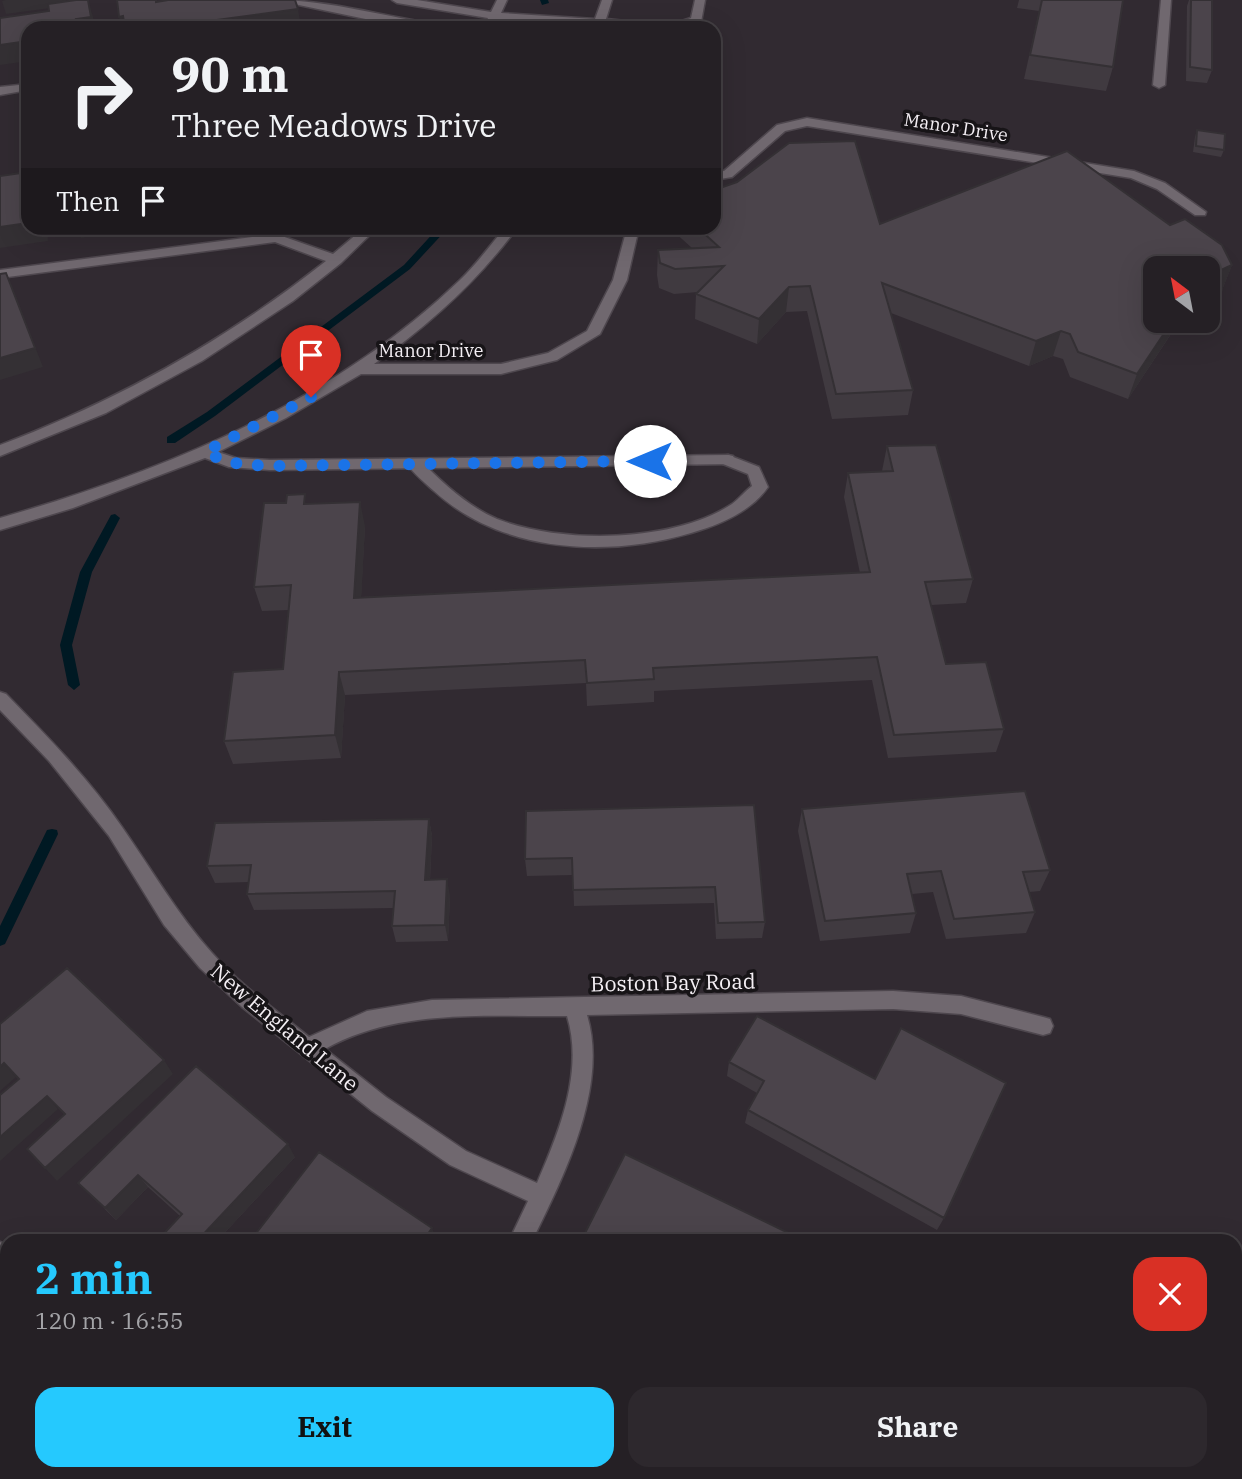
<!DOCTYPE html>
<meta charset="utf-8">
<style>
:root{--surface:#252025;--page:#2d282d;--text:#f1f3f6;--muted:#a3a3a7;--line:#423e42;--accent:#25c9fe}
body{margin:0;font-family:"IBM Plex Serif",serif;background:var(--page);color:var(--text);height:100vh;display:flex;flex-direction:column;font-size:26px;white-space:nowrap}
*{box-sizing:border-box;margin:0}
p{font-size:23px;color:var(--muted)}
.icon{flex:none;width:38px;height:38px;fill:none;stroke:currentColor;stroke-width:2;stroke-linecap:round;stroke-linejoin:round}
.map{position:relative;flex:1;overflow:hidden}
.sheet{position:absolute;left:0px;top:1234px;width:1242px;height:247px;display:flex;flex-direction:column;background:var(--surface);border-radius:21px 21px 0 0;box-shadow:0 7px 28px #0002,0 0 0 2px var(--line)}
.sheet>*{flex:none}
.top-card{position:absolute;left:21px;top:21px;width:700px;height:214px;border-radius:21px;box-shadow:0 7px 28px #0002,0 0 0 2px var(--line);background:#252025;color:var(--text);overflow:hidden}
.needle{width:46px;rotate:328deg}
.controls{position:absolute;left:1143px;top:256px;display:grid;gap:14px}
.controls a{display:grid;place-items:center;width:77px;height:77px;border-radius:14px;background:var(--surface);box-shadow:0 7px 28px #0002,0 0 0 2px var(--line);font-size:35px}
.pin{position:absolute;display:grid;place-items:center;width:60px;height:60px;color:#fff;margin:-72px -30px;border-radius:50% 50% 50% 0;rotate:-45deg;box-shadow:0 0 7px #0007}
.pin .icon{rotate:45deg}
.me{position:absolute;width:77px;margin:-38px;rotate:270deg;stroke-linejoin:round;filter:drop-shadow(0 0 5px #0008)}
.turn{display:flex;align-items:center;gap:24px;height:147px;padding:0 35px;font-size:32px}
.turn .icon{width:91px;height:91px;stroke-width:2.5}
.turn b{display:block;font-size:49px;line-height:60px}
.then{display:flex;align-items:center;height:66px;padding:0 35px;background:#0003;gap:14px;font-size:26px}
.round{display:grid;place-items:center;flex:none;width:74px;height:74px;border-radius:21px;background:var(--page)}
.headline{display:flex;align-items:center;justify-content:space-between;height:119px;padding:0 35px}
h1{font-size:42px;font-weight:700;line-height:52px;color:var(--accent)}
.button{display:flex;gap:14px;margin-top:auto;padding:14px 35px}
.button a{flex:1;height:80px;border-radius:21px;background:var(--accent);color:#111;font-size:28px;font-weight:700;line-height:80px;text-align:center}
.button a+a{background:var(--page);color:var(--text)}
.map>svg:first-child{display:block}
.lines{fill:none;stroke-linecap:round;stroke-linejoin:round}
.stream{fill:#001923;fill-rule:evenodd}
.service-casing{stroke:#4e474e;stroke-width:3}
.minor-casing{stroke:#4e474e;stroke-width:3}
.motorway-casing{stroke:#4e474e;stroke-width:3}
.service{fill:#70686f;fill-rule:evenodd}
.minor{fill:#70686f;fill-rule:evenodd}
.motorway{fill:#55cde5;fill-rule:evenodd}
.wall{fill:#403a40;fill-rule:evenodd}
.shaded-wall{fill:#343034}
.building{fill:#4b444b;stroke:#343034;stroke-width:2}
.route{stroke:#1a73e8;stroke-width:12;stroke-dasharray:0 21.6}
.labels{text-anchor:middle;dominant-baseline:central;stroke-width:7;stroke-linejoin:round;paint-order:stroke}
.far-street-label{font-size:18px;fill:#f4eff4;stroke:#171417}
.street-label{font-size:21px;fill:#f4eff4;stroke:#171417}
</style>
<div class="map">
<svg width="1242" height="1479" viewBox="0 0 1242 1479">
<rect width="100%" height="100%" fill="#312a31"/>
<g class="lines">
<path class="stream" d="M 540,0 L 548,0 L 549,3 L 542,5 Z
M 438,228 L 448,228 L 410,269 L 215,416 L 175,443 L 167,443 L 167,437 L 207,412 L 404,265 Z
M 115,514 L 120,518 L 92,572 L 72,645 L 80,685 L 74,690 L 68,685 L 60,645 L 80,572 L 111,515 Z
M 52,829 L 57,830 L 58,834 L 5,944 L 0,946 L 0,926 L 47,830 Z"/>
<g class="service-casing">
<path id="service" d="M 728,455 L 759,467 L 768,487 C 751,512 719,525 691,533 C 606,558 502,553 434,491 C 425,483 414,474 407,464 L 410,460 L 420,460 C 443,483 467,506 497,519 C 561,544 673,543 732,504 C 739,499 745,491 752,486 L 748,474 L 723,464 L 721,460 L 723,456 Z
M 0,1242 L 7,1245 L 7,1268 L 0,1265 Z
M 336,1474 L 366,1474 L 368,1479 L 338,1479 Z"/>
</g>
<g class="minor-casing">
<path id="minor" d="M 275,0 C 331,0 388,18 444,25 L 450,28 L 399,26 Z
M 392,0 L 417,0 L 491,12 L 497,0 L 507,0 L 501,13 L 595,19 L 602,0 L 612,0 L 606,19 C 633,21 666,28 691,18 L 695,0 L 705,0 L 700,28 L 592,28 L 593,25 L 498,20 L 495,28 L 483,28 L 488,18 L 397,3 Z
M 1161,0 L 1171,0 L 1165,85 L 1159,88 L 1153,85 Z
M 28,84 L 28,90 L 0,95 L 0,87 Z
M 807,118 L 1134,171 L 1165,183 L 1206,212 L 1205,215 L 1195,215 L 1157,189 L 1131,178 L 807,126 L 785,131 L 732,177 L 714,180 L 714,172 L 724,171 L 777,125 Z
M 364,228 L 377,228 L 341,263 L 293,301 L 202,361 L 106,413 L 0,456 L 0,445 C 119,400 226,340 326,261 L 275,242 L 0,278 L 0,270 L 276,234 L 333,254 Z
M 505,228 L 517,228 C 477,282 429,325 374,364 L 501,364 L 548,353 L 587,331 L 613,280 L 627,228 L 639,228 L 627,280 L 600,334 L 557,360 L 501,374 L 361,374 L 286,418 L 218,452 L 236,458 L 270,460 L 728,455 L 733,456 L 735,460 L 733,464 L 270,470 L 229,467 L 205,458 L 73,508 L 0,530 L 0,518 C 167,470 333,402 460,280 C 476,265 490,245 505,228 Z
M 0,692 L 6,694 C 47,736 89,779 122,827 C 152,870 177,914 212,953 C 240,985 276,1010 309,1037 L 367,1011 L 432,1000 L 893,991 L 961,996 L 1043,1017 L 1050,1019 L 1053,1026 L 1050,1033 L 1043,1035 L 961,1014 L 893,1009 L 587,1015 C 609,1087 563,1178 532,1241 L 509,1241 L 528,1201 L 450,1165 L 372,1111 L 242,1007 L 200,968 L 164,925 L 109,836 L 49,761 L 0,710 ZM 567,1016 C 584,1072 559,1132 537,1183 L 466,1151 L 386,1097 L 325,1049 C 398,1008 486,1017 567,1016 Z
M 382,1474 L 407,1474 L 405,1479 L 380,1479 Z
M 713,1474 L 747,1474 L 749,1479 L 715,1479 Z"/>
</g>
<g class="motorway-casing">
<path id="motorway" d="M 1242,1356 L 1242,1410 L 1236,1412 L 1236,1359 Z
M 1204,1474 L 1232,1474 L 1230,1479 L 1202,1479 Z"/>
</g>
<use href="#service" class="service"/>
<use href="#minor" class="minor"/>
<use href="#motorway" class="motorway"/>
</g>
<path class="wall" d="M 1019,0 L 1123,0 L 1113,67 L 1106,91 L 1024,79 L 1039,11 L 1017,8 Z
M 1189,0 L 1212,0 L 1212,70 L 1207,83 L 1186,81 L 1187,6 Z
M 1197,130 L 1224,150 L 1221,157 L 1193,152 L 1195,137 Z
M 880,224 L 1170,225 L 1232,265 L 1212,315 L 1202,330 L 1179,322 L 1128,399 L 1070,377 L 1063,359 L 1053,356 L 1029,366 L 891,313 L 913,390 L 908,415 L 832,419 L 807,311 L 786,312 L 757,344 L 695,319 L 696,294 L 698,292 L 674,294 L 659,288 L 657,275 L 658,250 L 692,248 L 672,230 L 672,228 ZM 1208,268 L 1208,320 L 1155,320 Z
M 887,446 L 973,579 L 966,603 L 931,605 L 946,664 L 1004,729 L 996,752 L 888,758 L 872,680 L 654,691 L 654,702 L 587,706 L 586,683 L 345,695 L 341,758 L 233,764 L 224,741 L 283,669 L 289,610 L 262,611 L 254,587 L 286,503 L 307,504 L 365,526 L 361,597 L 860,573 L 844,497 L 848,473 L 882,471 Z
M 754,805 L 765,922 L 762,938 L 716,939 L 714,903 L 574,906 L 573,875 L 527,876 L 525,859 Z
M 802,809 L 1050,870 L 1040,891 L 1029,892 L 1035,912 L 1026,933 L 946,939 L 933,892 L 912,894 L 916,913 L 910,933 L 820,941 L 798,831 Z
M 429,819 L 432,836 L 430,880 L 450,896 L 448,941 L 396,942 L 392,926 L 393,908 L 254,910 L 247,894 L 249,882 L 215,883 L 207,866 Z
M 757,1016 L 944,1218 L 937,1230 L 745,1123 L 748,1110 L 757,1093 L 727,1076 L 729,1062 Z
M 295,1157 L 217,1241 L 157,1241 L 180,1216 L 148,1187 L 116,1220 L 78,1183 Z"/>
<path class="shaded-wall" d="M 6,0 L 66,0 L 66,6 L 6,14 L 2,1 Z
M 88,0 L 93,17 L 95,28 L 78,28 L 76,19 Z
M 298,9 L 301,28 L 158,28 Z
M 123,16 L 127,28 L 122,28 L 119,17 Z
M 28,41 L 28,61 L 0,65 L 0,45 Z
M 28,223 L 28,228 L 47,228 L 48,241 L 0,248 L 0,227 Z
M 77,228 L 127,228 L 127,230 L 81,238 Z
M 1232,265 L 1222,290 L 1208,296 L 1208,276 Z
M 6,273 L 43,367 L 0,380 L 0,358 Z
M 789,287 L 786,312 L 757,344 L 759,319 Z
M 1222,290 L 1212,315 L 1202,330 L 1206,320 L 1208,320 L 1208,317 L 1213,305 Z
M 1173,320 L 1180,320 L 1128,399 L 1137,374 Z
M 1061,331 L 1053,356 L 1029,366 L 1036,341 Z
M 360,502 L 365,526 L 360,621 L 354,598 Z
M 339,672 L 345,695 L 341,758 L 335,735 Z
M 429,819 L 432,836 L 429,896 L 425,880 Z
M 447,879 L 450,896 L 448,941 L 445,925 Z
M 164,1060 L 173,1074 L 57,1181 L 45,1168 Z
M 4,1063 L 16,1077 L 0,1091 L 0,1067 Z
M 47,1096 L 58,1109 L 0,1161 L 0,1137 Z
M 288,1144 L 295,1157 L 217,1241 L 197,1241 Z
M 138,1175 L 148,1187 L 116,1220 L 105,1208 Z
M 432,1228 L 436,1239 L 435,1241 L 423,1241 Z
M 93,1474 L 99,1474 L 106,1479 L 89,1479 Z"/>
<path class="building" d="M 76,0 L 88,0 L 91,17 L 76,19 L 78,28 L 28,28 L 28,41 L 0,45 L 0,18 L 49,11 L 48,4 Z
M 117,0 L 156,0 L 156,2 L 168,0 L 295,0 L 298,9 L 157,28 L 125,28 L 123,16 L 119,17 Z
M 1042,0 L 1123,0 L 1113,67 L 1030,55 Z
M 1191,0 L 1212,0 L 1212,70 L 1190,67 Z
M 1197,130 L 1225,134 L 1224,150 L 1196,146 Z
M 855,141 L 880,224 L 1067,151 L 1170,225 L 1185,219 L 1222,245 L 1232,265 L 1208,276 L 1208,268 L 1155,268 L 1155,320 L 1173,320 L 1137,374 L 1078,352 L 1070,334 L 1061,331 L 1036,341 L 882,283 L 913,390 L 836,394 L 810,286 L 789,287 L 759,319 L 696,294 L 724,266 L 675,269 L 660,263 L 658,250 L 719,247 L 698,228 L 714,228 L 714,190 L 737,182 L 789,143 Z
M 28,172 L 28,223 L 0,227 L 0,176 Z
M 6,273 L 35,348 L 0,358 L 0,274 Z
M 1208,280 L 1222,290 L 1213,305 L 1208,303 Z
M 936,445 L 973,579 L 925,582 L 946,664 L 986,662 L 1004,729 L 894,735 L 877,657 L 653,668 L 654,679 L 587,683 L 585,660 L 339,672 L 335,735 L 224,741 L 233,672 L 283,669 L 291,585 L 254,587 L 264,503 L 286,503 L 287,495 L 305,494 L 304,504 L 360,502 L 354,598 L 870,572 L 848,473 L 893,471 L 887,446 Z
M 1025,791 L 1050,870 L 1023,872 L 1035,912 L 954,919 L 941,871 L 907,874 L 916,913 L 825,921 L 802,809 Z
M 754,805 L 765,922 L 718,923 L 715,887 L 573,890 L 572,858 L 525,859 L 526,811 Z
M 429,819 L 425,880 L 447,879 L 445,925 L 392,926 L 395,891 L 247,894 L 251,865 L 207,866 L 215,823 Z
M 67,968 L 164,1060 L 45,1168 L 27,1149 L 65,1114 L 47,1096 L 0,1137 L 0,1095 L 19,1079 L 4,1063 L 0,1067 L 0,1024 Z
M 757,1016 L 875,1079 L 901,1028 L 1006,1083 L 944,1218 L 748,1110 L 764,1081 L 729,1062 Z
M 196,1066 L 288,1144 L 197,1241 L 157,1241 L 182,1214 L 138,1175 L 105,1208 L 78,1183 Z
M 319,1152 L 432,1228 L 423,1241 L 250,1241 Z
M 625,1154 L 805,1241 L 581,1241 Z
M 0,1400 L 7,1405 L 7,1474 L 93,1474 L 89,1479 L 0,1479 Z"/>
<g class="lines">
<path class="route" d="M 311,397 L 206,451 C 226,466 246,464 270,466 L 650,461"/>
</g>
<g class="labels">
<g class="far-street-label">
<text transform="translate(956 127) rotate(9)">Manor Drive</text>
<text x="431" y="350">Manor Drive</text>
</g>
<g class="street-label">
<text transform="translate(673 982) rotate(-1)">Boston Bay Road</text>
<text transform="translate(285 1027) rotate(40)">New England Lane</text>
</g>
</g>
</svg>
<div class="controls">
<a><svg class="needle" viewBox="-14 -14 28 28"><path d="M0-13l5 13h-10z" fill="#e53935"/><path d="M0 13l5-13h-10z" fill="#a3a3a7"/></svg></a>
</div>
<div class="pin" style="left:311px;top:397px;background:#d93025"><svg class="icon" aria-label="arrive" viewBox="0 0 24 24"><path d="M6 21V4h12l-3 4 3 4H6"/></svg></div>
<svg class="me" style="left:650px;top:461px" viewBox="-20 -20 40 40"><circle r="19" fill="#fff"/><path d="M0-13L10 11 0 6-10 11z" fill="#1a73e8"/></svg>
<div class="top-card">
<div class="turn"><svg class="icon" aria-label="right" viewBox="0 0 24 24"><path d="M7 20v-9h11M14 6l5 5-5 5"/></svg><div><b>90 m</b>Three Meadows Drive</div></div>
<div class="then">Then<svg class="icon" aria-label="arrive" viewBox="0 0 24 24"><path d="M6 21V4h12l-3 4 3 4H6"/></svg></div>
</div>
<section class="sheet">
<div class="headline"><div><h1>2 min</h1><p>120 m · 16:55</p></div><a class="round" style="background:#d93025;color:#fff"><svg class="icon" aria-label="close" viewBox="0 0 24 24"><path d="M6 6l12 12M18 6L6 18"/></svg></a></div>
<div class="button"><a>Exit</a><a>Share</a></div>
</section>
</div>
